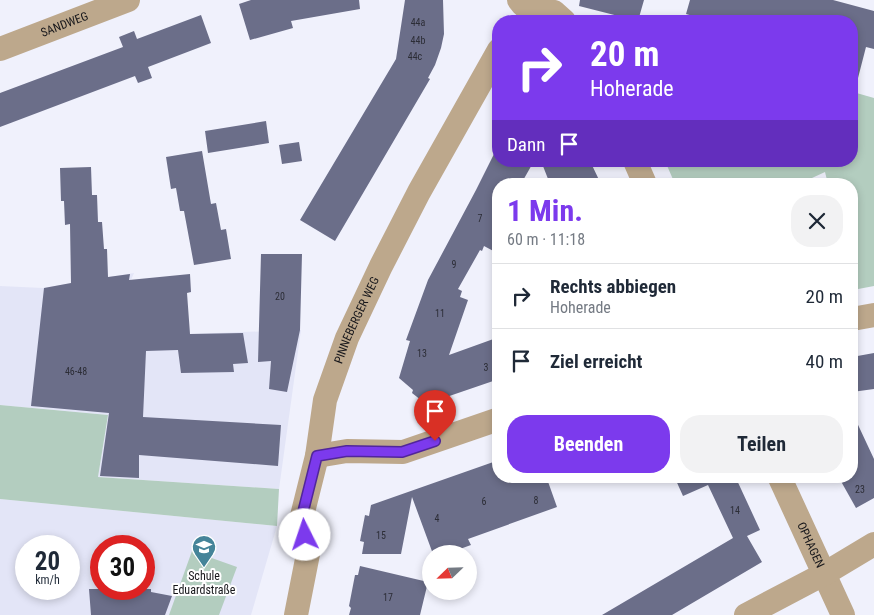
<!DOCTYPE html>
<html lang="de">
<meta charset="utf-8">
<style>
:root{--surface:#fff;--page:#f2f2f3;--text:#1f2937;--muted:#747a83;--line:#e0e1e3;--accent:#7c3aed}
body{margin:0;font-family:"Roboto Condensed",sans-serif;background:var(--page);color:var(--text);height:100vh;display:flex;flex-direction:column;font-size:19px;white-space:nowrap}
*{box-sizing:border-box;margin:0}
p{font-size:16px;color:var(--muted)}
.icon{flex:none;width:28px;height:28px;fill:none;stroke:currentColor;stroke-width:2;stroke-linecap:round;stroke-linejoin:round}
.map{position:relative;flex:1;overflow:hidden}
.side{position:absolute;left:492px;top:178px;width:366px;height:305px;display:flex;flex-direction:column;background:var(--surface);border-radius:20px;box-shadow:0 2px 8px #0003}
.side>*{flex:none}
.top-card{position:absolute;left:492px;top:15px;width:366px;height:152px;border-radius:20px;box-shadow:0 2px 8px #0003;background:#7c3aed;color:#fff;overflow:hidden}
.needle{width:32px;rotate:247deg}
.fabs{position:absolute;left:422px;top:545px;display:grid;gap:10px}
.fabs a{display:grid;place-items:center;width:55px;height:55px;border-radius:50%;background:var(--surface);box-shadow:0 2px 8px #0003;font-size:25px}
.speed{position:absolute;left:15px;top:535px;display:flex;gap:10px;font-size:25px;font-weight:700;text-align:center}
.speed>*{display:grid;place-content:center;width:65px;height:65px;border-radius:50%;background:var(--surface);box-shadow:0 2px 8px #0003;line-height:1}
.speed small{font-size:12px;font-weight:400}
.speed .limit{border:8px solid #d22;background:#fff;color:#111}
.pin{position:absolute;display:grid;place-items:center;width:42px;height:42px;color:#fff;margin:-51px -21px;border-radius:50% 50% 50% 0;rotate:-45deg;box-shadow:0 0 5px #0007}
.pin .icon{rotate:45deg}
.me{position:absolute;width:55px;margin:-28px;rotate:356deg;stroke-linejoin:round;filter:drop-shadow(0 0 4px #0008)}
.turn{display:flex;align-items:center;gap:18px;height:105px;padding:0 15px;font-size:22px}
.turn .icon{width:65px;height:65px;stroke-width:2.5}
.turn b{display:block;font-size:35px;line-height:42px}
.then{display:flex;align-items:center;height:48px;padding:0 15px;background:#0003;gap:10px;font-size:19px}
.round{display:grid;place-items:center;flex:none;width:52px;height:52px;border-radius:20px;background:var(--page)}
.overview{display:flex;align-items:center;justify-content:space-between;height:85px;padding:0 15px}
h1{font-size:30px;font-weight:700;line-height:38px;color:var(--accent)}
.action{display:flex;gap:10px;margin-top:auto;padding:10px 15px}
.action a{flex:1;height:58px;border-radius:20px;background:var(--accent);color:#fff;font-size:20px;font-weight:700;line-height:58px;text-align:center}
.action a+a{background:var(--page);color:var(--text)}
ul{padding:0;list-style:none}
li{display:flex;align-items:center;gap:15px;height:65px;padding:0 15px;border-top:1px solid var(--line)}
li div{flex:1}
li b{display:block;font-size:19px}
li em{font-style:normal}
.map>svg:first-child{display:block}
.built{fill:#e3e5f7;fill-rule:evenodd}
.green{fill:#b3cdbf}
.building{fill:#6b6e89}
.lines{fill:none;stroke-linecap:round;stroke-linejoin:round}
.minor{stroke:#bda88c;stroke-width:24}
.route-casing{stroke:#51269a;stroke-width:12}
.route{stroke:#7c3aed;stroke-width:9}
.labels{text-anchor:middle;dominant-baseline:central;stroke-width:4;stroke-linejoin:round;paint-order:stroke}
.number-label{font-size:10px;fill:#2c2d36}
.street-label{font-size:12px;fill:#17171b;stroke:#fff}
.poi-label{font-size:12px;fill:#17171b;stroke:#fff}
</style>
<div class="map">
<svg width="874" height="615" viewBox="0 0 874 615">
<rect width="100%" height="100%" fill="#f0f1fc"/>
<path class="built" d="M 134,273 L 131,280 L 190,334 L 301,330 L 279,489 L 98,477 L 108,415 L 0,405 L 0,286 L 43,288 Z
M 0,499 L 277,526 L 251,615 L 0,615 ZM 26,546 L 69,546 L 69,589 L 26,589 ZM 101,546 L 144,546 L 144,589 L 101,589 Z"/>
<path class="green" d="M 853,92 L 874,98 L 874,286 L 853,290 L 852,184 L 828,184 L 825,172 L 799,184 L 675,184 L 665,161 L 852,161 Z
M 0,405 L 108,415 L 98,477 L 279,489 L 277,526 L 0,499 Z
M 192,551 L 237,567 L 219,615 L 169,615 Z"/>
<path class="building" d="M 251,0 L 359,0 L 360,9 L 291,21 L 293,28 L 250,40 L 239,4 Z
M 405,0 L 443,0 L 444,34 L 441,48 L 435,65 L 428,78 L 430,79 L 335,241 L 300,220 L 396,59 Z
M 580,0 L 644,0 L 638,21 L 579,6 Z
M 690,0 L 833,0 L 874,11 L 874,49 L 866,47 L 858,78 L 852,77 L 852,21 L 710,21 L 686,14 Z
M 201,15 L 211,43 L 148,67 L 152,78 L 138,83 L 135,76 L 0,127 L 0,93 L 123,47 L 119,37 L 134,31 L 137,39 Z
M 266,121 L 269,143 L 208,153 L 205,131 Z
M 299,142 L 302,161 L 282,164 L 279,145 Z
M 499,144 L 499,161 L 534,161 L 521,184 L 499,184 L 499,254 L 484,246 L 482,251 L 480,250 L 458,289 L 462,291 L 460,297 L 468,300 L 449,355 L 499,337 L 499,379 L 426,404 L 412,393 L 413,390 L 399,378 L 410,341 L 406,340 L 428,280 L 476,190 Z
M 202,151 L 211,204 L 216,203 L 221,230 L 226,229 L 231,259 L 194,265 L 184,211 L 180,211 L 176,188 L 171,189 L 166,157 Z
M 541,161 L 590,161 L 601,184 L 550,184 Z
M 91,167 L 92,195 L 97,195 L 98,222 L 102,222 L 104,249 L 107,249 L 108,277 L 130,274 L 129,280 L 190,274 L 191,292 L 187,293 L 190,334 L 243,333 L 248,363 L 233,364 L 234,372 L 181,373 L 178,350 L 146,351 L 143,417 L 281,425 L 278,466 L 139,455 L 139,478 L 100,476 L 109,413 L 31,406 L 44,288 L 71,283 L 70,224 L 65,225 L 64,201 L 61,201 L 60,168 Z
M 261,254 L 302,254 L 300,330 L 287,392 L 269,389 L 271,361 L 258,362 Z
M 874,353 L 874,389 L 852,392 L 852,357 Z
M 852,412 L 874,459 L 874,498 L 856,508 L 838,476 L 852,476 Z
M 499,460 L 499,476 L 546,476 L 557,507 L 468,539 L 471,545 L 446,554 L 433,554 L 412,497 L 401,554 L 362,554 L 364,542 L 360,541 L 365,515 L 369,516 L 371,505 Z
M 674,476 L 735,476 L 760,530 L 747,536 L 762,562 L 672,615 L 602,615 L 733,538 L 708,485 L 683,496 Z
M 360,566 L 428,582 L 420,615 L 349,615 L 351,608 L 349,606 L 355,575 L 358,575 Z
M 89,589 L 151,589 L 151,592 L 172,596 L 165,615 L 91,615 Z"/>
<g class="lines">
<g class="minor">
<path d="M 519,0 L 523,5 L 554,12 L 564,21"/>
<path id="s1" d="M 0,49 L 128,0"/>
<path d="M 635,161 L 645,184"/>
<path d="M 852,319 L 874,315"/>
<path d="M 317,456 L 347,451 L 403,452 L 499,419"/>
<path id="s2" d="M 779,476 L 843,615"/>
<path id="s3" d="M 296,615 L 308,554 L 302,516 L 317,456 L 325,400 L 347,338 L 381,266 L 419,192 L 499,50"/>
<path d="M 746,615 L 824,574 L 874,544"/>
</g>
</g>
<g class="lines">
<g class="route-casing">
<path id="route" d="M 305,535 L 302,516 L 317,456 L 347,451 L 402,452 L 435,441"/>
</g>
<use href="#route" class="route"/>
</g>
<defs>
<g id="school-pin" transform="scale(1.25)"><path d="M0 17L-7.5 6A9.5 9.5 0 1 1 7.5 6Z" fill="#458499" stroke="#fff"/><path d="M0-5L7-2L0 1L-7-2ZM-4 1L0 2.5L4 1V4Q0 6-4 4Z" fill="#fff"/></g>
</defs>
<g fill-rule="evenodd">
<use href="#school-pin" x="204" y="547"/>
</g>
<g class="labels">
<g class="number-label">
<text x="418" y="22">44a</text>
<text x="418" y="40">44b</text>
<text x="415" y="56">44c</text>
<text x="480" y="218">7</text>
<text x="454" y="264">9</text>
<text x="280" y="296">20</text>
<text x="440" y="313">11</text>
<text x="422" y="353">13</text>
<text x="486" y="367">3</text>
<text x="76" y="371">46-48</text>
<text x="860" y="489">23</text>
<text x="536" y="500">8</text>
<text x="484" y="501">6</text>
<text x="735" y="510">14</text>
<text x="437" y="518">4</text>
<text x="381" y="535">15</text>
<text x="388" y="597">17</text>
</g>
<g class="street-label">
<text stroke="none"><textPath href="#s1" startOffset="69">SANDWEG</textPath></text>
<text stroke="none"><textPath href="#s3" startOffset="305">PINNEBERGER WEG</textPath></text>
<text stroke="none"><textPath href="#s2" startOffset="76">OPHAGEN</textPath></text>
</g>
<g class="poi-label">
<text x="204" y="576">Schule<tspan x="204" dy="14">Eduardstraße</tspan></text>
</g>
</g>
</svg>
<div class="fabs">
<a><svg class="needle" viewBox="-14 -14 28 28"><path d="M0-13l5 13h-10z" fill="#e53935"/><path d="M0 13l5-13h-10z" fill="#747a83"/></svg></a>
</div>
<div class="speed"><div>20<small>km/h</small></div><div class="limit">30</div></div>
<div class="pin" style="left:435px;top:441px;background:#d93025"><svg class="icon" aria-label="arrive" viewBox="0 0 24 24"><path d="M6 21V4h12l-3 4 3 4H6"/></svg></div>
<svg class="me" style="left:305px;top:535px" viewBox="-20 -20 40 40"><circle r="19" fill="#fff"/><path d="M0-13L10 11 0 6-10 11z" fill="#7c3aed"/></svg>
<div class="top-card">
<div class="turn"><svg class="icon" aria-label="right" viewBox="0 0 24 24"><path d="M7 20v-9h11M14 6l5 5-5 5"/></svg><div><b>20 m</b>Hoherade</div></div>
<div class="then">Dann<svg class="icon" aria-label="arrive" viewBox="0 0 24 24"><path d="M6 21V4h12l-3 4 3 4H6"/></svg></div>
</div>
<section class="side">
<div class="overview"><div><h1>1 Min.</h1><p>60 m · 11:18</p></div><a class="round"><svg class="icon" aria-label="close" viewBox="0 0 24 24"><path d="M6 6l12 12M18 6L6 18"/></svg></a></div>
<ul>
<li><svg class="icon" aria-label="right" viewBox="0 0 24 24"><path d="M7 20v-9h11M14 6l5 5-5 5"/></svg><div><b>Rechts abbiegen</b><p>Hoherade</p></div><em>20 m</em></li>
<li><svg class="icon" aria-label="arrive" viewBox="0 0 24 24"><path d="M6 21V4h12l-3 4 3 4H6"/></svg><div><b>Ziel erreicht</b></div><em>40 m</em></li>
</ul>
<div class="action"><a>Beenden</a><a>Teilen</a></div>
</section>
</div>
